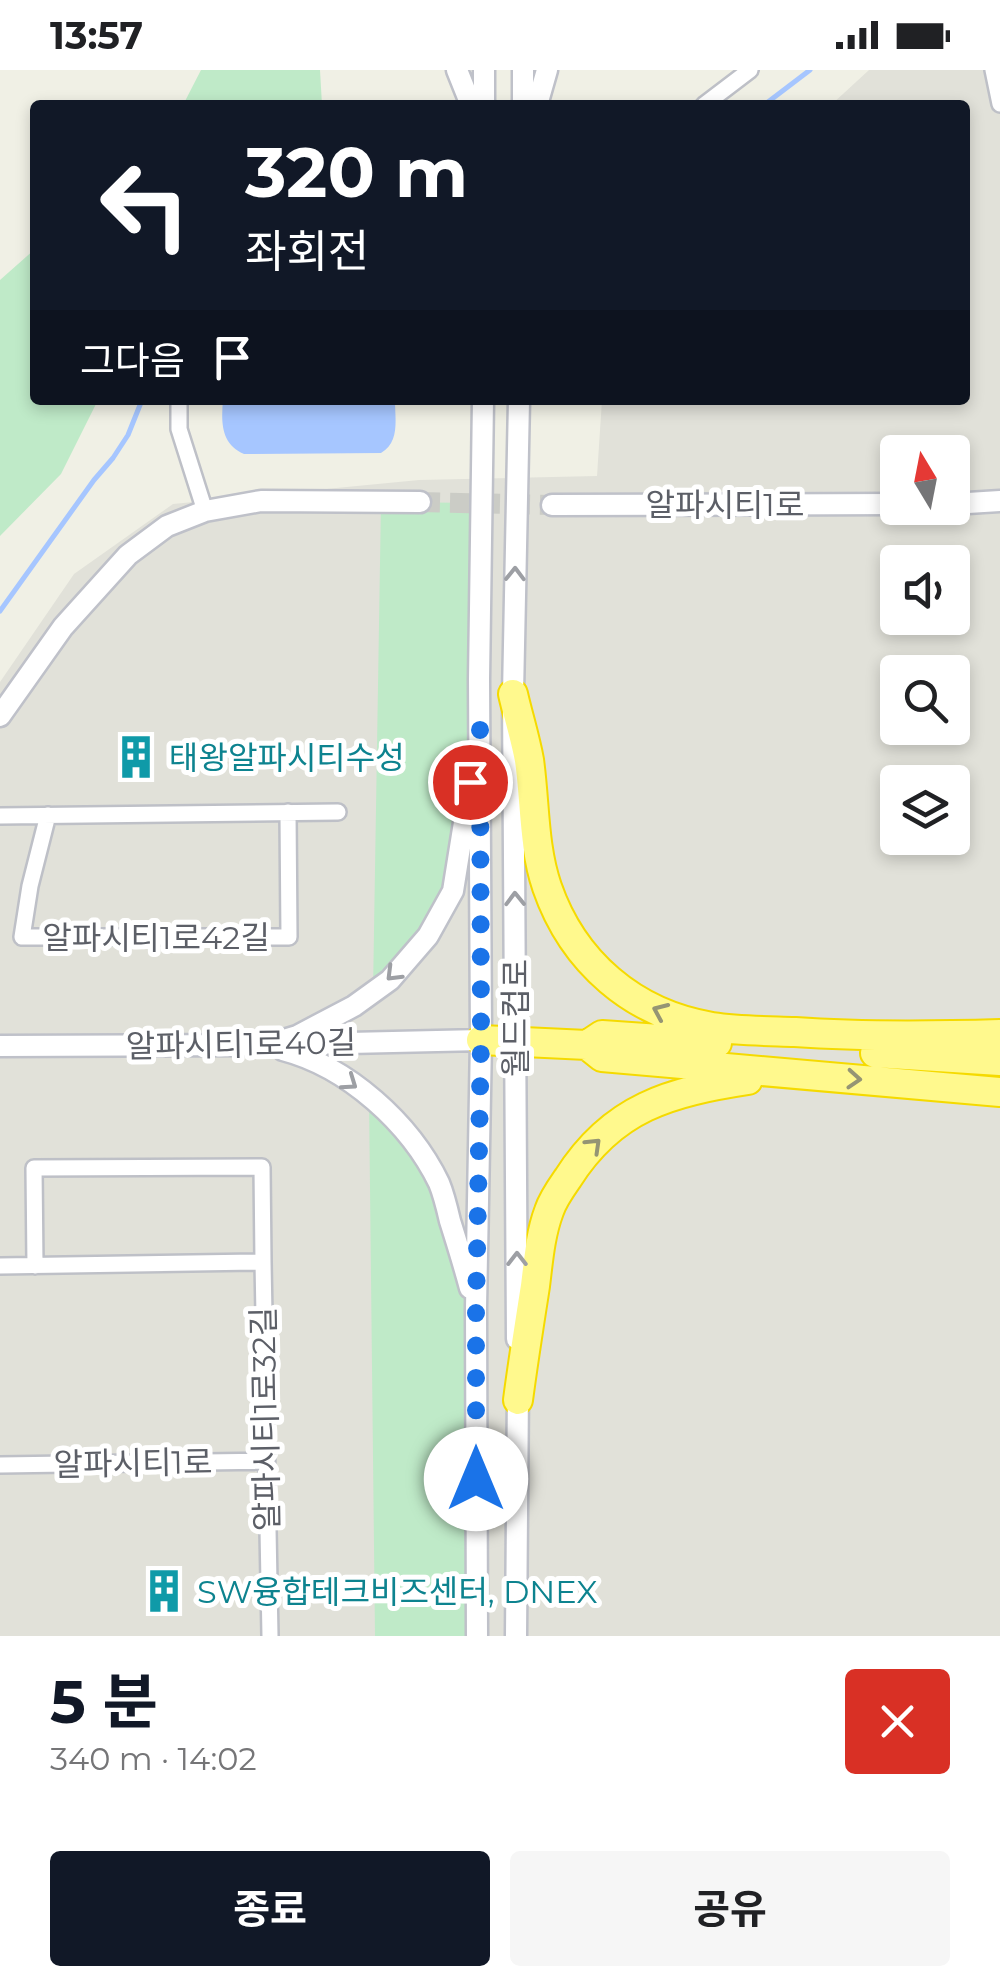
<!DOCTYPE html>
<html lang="ko">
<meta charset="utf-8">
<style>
:root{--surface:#fff;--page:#f6f6f6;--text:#202124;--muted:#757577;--accent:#111827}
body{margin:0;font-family:Montserrat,"Noto Sans KR",sans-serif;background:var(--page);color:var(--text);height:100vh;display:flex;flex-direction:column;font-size:38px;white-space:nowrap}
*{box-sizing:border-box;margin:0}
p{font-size:32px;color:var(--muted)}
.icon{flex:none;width:55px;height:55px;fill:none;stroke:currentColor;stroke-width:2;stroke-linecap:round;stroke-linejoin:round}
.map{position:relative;height:1566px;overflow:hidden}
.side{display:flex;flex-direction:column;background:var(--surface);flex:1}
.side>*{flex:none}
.banner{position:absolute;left:30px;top:30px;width:940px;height:305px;border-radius:10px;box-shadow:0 5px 15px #0003;background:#111827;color:#fff;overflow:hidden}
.needle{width:65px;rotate:350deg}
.buttons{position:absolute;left:880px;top:365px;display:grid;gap:20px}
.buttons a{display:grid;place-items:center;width:90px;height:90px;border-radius:10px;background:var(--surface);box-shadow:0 5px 15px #0003;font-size:50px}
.pin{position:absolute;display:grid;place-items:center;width:85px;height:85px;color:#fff;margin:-42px;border:5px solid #fff;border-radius:50%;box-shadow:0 2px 10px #0007}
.me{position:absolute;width:110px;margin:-55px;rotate:0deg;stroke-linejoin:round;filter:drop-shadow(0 0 8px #0008)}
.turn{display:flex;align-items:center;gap:35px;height:210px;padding:0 50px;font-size:45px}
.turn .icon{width:130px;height:130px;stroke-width:2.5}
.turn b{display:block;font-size:70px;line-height:85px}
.then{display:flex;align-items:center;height:95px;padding:0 50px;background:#0003;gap:20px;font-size:38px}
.round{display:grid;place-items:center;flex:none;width:105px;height:105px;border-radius:10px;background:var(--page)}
.head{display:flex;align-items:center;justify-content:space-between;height:170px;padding:0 50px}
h1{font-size:60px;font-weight:700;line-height:75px;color:var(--accent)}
.primary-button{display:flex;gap:20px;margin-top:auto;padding:20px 50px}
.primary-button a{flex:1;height:115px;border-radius:10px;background:var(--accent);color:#fff;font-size:40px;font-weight:700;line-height:115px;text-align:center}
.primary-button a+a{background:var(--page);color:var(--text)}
.status{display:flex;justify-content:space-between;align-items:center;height:70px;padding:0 50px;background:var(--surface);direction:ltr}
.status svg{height:28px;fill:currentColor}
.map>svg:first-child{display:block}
.industrial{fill:#e1e1d9;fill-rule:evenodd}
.green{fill:#bfeac8}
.water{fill:#a6c6ff}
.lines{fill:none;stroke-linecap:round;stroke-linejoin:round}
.stream{stroke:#a6c6ff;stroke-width:5}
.secondary-tunnel{stroke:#cbccc6;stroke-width:20;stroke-dasharray:20 10;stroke-linecap:butt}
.street-casing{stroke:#bec0c7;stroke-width:20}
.secondary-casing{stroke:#bfc1c9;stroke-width:25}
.highway-casing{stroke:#f5da00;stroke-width:32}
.street{stroke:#fff;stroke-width:15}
.secondary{stroke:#fff;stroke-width:20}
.highway{stroke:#fff98d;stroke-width:28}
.oneway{stroke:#9d9fa4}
.oneway2{stroke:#959574}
.route{stroke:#1a73e8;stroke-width:18;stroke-dasharray:0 32.4}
.labels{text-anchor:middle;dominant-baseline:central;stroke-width:10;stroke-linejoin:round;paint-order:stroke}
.street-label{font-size:32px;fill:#5c5f67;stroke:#fff}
.culture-label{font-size:32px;fill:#0d838f;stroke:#fff;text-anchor:start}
</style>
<div class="status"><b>13:57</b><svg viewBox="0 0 49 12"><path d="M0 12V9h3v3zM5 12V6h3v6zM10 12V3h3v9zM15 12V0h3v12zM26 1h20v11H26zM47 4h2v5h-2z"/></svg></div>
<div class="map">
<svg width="1000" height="1566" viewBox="0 0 1000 1566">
<rect width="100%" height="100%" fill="#f0f0e5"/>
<path class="industrial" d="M 869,0 L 1000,0 L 1000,1566 L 0,1566 L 0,612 L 74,504 L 173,434 L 419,410 L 597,406 L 602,330 L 965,330 L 965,35 L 831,35 ZM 898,382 L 952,382 L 952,438 L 898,438 ZM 898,492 L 952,492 L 952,548 L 898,548 ZM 898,602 L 952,602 L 952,658 L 898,658 ZM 898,712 L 952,712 L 952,768 L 898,768 Z"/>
<path class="green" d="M 201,0 L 320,0 L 322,35 L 183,35 Z
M 35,179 L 35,330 L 98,330 L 61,404 L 0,466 L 0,210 Z
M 381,432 L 482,433 L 480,654 L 453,821 L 373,922 Z
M 369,1028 L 414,1071 L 470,1216 L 477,1566 L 375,1566 Z"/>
<path class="water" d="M 223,330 L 395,330 C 395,350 400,372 381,383 L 244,384 C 221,374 221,353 223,330 Z"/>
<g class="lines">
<path class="stream" d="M 764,35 L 810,0
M 0,541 L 94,410 L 113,388 L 128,365 L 142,330"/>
<path class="secondary-tunnel" d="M 420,432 L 552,435"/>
<g class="street-casing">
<path id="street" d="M 993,0 L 1000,34
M 704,35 L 750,0
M 179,330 L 179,359 L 205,441
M 48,745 L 30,816 L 22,867 L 289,867 L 288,742
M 0,746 L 338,742
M 0,1196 L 263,1192 L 270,1566
M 35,1196 L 34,1098 L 262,1097 L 263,1192
M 0,1395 L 265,1391"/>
</g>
<g class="secondary-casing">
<path id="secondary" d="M 457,0 L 471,35
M 484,0 L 484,35
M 523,0 L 523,35
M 537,35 L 547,0
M 952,434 L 1000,431
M 552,435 L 898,434
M 0,646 L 63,557 L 128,485 L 167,456 L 205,441 L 261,431 L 420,432
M 287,969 L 297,966 L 354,936 L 390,910 L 428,866 L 453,821 L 470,715
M 0,976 L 261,975 L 481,970
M 283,980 C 348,997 410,1053 439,1113 C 444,1125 447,1138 450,1151 C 457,1173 464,1196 470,1218
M 517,1269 L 513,624 L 519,330
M 477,1566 L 476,1238 L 481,970 L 479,609 L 483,330
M 516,1566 L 518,1318"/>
</g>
<g class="highway-casing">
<path id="highway" d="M 513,624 C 518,646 525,668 529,690 C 535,733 533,776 547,817 C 573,892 633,944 712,957 C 739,961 768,961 795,962 C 864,967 931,966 1000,964
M 481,970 L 587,975 L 602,987 L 1000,1022
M 587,975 L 602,965 L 717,973
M 875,983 L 1000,991
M 518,1330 C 523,1292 529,1254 535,1216 C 538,1192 540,1165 549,1141 C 553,1129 561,1118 568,1108 C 613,1037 670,1022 748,1010"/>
</g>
<use href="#street" class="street"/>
<use href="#secondary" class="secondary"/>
<use href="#highway" class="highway"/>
</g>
<defs><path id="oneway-chevron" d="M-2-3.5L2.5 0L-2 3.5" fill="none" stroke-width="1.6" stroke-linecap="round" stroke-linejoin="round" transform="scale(2.5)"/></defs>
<g class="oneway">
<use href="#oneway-chevron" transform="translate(515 504) rotate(-89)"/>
<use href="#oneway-chevron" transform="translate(515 829) rotate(-91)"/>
<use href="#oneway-chevron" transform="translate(393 904) rotate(135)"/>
<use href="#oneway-chevron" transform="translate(350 1013) rotate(35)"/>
<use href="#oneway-chevron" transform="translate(517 1189) rotate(-90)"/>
</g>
<g class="oneway2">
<use href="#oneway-chevron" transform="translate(660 941) rotate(-156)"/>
<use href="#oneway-chevron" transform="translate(854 1009) rotate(4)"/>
<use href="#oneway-chevron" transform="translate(594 1075) rotate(-44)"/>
</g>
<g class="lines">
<path class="route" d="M 470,712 L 480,654 L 481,970 L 476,1238 L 476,1409"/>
</g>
<defs>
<g id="building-bare" transform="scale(3.45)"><path d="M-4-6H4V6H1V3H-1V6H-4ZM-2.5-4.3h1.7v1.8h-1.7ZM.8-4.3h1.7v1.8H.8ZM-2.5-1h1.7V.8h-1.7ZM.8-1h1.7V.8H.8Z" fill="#0f9aa8" stroke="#fff" stroke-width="2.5" paint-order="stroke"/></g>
</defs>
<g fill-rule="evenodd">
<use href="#building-bare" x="136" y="687"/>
<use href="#building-bare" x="164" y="1521"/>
</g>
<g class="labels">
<g class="street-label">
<text x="725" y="434">알파시티1로</text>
<text x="156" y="867">알파시티1로42길</text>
<text transform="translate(515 948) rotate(-90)">월드컵로</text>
<text transform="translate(241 974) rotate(-1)">알파시티1로40길</text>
<text transform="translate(265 1349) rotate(-91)">알파시티1로32길</text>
<text transform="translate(133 1393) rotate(-1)">알파시티1로</text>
</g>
<g class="culture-label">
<text x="169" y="687">태왕알파시티수성</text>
<text x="197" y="1521">SW융합테크비즈센터, DNEX</text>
</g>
</g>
</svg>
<div class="buttons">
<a><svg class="needle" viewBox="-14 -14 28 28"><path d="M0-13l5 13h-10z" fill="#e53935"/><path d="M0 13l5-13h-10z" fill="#757577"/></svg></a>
<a><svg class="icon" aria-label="sound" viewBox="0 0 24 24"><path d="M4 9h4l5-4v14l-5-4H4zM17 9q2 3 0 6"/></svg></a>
<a><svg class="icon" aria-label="search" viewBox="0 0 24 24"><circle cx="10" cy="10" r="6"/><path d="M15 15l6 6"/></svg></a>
<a><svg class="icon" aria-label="layers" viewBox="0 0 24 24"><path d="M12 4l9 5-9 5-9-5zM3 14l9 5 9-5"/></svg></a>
</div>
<div class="pin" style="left:470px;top:712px;background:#d93025"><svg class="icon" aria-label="arrive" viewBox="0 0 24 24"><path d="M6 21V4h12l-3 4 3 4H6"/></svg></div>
<svg class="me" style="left:476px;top:1409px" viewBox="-20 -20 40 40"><circle r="19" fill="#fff"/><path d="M0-13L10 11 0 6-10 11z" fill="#1a73e8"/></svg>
<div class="banner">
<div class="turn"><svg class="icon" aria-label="left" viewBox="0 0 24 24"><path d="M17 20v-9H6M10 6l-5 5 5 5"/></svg><div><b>320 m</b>좌회전</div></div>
<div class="then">그다음<svg class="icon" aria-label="arrive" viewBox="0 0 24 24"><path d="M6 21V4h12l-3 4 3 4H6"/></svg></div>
</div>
</div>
<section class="side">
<div class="head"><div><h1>5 분</h1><p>340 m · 14:02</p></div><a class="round" style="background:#d93025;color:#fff"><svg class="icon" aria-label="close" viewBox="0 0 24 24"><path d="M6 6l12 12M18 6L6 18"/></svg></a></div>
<div class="primary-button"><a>종료</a><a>공유</a></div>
</section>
